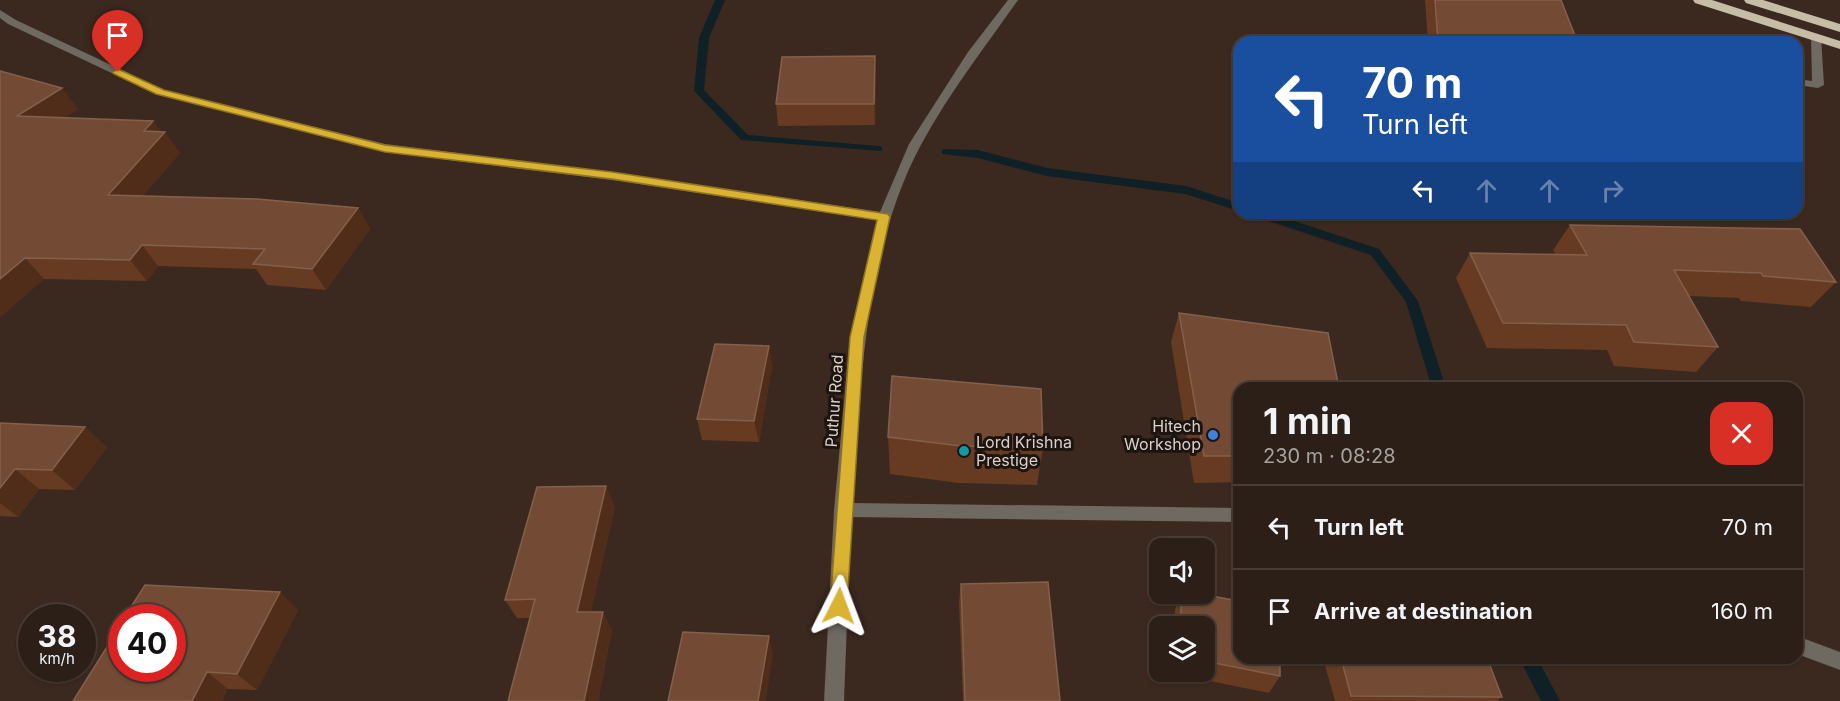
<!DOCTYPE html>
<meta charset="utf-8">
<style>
:root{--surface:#2c1f17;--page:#382c24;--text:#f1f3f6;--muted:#a6a2a1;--line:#483d36}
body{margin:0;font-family:Inter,sans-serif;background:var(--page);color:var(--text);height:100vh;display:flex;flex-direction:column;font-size:22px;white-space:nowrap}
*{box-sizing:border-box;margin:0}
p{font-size:20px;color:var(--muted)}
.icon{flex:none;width:33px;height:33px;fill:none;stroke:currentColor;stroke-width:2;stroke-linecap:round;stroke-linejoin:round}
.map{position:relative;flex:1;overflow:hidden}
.details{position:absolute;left:1233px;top:382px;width:570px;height:282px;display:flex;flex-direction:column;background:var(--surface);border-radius:18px;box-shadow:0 2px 4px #0004,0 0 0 2px var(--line)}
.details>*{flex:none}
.hud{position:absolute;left:1233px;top:36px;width:570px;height:183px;border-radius:18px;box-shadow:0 2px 4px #0004,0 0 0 2px var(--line);background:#1a4fa0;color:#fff;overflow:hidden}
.controls{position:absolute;left:1149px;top:538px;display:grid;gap:12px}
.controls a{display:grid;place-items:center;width:66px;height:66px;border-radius:12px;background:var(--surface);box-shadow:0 2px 4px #0004,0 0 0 2px var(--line);font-size:30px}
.speed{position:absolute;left:18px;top:604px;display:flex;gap:12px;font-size:30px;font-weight:700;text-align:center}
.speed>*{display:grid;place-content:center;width:78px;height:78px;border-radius:50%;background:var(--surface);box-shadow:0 2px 4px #0004,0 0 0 2px var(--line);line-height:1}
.speed small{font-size:15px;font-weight:400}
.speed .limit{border:9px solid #d22;background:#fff;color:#111}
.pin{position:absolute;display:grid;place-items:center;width:51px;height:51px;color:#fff;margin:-62px -26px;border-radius:50% 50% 50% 0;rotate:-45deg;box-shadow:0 0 6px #0007}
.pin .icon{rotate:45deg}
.me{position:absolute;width:66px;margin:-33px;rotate:3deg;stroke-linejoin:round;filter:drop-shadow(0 0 4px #0008)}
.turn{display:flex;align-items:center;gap:21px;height:126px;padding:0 30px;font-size:27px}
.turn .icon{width:78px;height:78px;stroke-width:2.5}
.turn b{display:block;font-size:42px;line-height:51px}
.lanes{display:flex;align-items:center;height:57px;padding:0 30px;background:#0003;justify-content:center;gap:30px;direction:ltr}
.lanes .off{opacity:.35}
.round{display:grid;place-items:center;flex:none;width:63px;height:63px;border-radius:18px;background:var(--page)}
.overview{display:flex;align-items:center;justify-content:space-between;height:102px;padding:0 30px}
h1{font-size:36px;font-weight:700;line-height:45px}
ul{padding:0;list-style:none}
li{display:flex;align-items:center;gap:18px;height:84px;padding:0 30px;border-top:2px solid var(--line)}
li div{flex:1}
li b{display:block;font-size:22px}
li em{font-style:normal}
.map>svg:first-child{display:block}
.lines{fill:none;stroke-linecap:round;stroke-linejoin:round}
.stream{fill:#102027;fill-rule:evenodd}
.minor{fill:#6e6961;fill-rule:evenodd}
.highway{fill:#c7bca6;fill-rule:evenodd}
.wall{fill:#663b22}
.shaded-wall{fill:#4f2d19}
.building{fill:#734b34;stroke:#83604b;stroke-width:1.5}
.route{fill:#dab333;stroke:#8e7421;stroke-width:1.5}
.shop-dot{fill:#3f7fe0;stroke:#1c140f;stroke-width:2}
.culture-dot{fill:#0f9aa8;stroke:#1c140f;stroke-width:2}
.labels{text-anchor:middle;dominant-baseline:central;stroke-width:6;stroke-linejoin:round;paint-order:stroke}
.street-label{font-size:16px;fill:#dcd0ca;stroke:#1c140f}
.poi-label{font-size:16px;fill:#dcd0ca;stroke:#1c140f;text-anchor:end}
</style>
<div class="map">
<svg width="1840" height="701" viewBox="0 0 1840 701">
<rect width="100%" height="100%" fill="#3b291f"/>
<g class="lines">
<path class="stream" d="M 715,0 L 725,0 L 709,38 L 704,90 L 748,135 L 878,146 L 882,147 L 882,151 L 741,140 L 694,91 L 699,38 Z
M 946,149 L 978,150 L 1047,168 L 1186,186 L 1239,203 L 1239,211 L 1185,194 L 1047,176 L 978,158 L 942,154 L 942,150 Z
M 1251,213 L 1270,213 L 1379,249 L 1418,301 L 1446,388 L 1432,388 L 1406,302 L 1371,255 L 1253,216 Z
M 1519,658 L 1537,658 L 1560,701 L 1541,701 Z"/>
<path class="minor" d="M 1008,0 L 1018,0 C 985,47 949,93 922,143 C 864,249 861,385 852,503 L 1239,508 L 1239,522 L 851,517 L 844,701 L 824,701 L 834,510 L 850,337 L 877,220 L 612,180 L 385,152 L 156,94 L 8,24 L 0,18 L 0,10 L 16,20 L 164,90 L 385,144 L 612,172 L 880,212 L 909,144 L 968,52 Z
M 1816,34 L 1821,37 L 1824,85 L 1818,88 L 1797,85 L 1797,79 L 1812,81 L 1811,37 Z
M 1797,636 L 1840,652 L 1840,670 L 1797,654 Z"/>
<path class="highway" d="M 1693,0 L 1712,0 L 1840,41 L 1840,49 L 1695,3 Z
M 1744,0 L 1763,0 L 1840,24 L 1840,32 L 1746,3 Z"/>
</g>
<path class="wall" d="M 1425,0 L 1561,0 L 1577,41 L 1590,42 L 1428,42 Z
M 0,71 L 78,109 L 64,118 L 153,121 L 161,132 L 180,153 L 142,196 L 358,208 L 370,229 L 326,290 L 267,285 L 256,269 L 158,266 L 147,281 L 44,279 L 0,317 Z
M 876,77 L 875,125 L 778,126 L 776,104 Z
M 1570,225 L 1836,282 L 1811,307 L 1741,301 L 1739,298 L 1689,296 L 1718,347 L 1696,372 L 1614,366 L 1607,350 L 1487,348 L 1456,278 L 1470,253 L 1556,255 L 1553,250 Z
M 1179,313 L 1239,388 L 1239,482 L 1194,483 L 1171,342 Z
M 769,346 L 772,367 L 759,442 L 702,440 L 697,419 Z
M 0,423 L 107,447 L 75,490 L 39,489 L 18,517 L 0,516 Z
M 888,437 L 1043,447 L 1037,485 L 959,483 L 890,474 Z
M 615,506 L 591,612 L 612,630 L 598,701 L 508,701 L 530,618 L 517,618 L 505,600 Z
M 961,584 L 1060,701 L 963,701 L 959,602 Z
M 1181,594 L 1201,594 L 1280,676 L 1269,693 L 1171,673 L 1171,672 L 1204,672 L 1204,627 L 1174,627 L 1175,609 Z
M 298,610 L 257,690 L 228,689 L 73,701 Z
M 1323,658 L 1487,658 L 1502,697 L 1497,701 L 1335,701 Z"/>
<path class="shaded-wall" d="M 875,56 L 876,77 L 875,125 L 874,104 Z
M 62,88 L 78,109 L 34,137 L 17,116 Z
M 153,121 L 163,135 L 165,132 L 180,153 L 125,217 L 108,195 L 144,131 Z
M 358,208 L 370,229 L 326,290 L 312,269 Z
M 142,245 L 158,266 L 147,281 L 130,260 Z
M 25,258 L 44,279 L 0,317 L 0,279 Z
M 769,346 L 772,367 L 759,442 L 754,421 Z
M 85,427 L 107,447 L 75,490 L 52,470 Z
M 15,469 L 39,489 L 18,517 L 0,503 L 0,488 Z
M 606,486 L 615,506 L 587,630 L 577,612 Z
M 280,592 L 298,610 L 257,690 L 237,674 Z
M 603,612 L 612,630 L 598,701 L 584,701 Z
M 769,636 L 773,654 L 766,701 L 758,701 Z
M 207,672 L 228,689 L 222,701 L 192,701 Z"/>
<path class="building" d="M 1435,0 L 1561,0 L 1577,41 L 1590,42 L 1438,42 Z
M 875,56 L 874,104 L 776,104 L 782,57 Z
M 0,71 L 62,88 L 17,116 L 153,121 L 144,131 L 165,132 L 108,195 L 257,199 L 358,208 L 312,269 L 253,264 L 265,249 L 142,245 L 130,260 L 25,258 L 0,279 Z
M 1570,225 L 1800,229 L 1836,282 L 1763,276 L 1761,273 L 1674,270 L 1718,347 L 1634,342 L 1626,325 L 1503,323 L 1470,253 L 1587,255 Z
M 1179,313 L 1328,333 L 1339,388 L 1239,388 L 1239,456 L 1204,456 Z
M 715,344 L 769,346 L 754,421 L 697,419 Z
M 892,376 L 1041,389 L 1043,447 L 961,446 L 888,437 Z
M 0,423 L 85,427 L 52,470 L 15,469 L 0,488 Z
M 606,486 L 577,612 L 603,612 L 584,701 L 508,701 L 535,599 L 505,600 L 537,487 Z
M 1048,582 L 1060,701 L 965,701 L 961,584 Z
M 145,585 L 280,592 L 237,674 L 207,672 L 192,701 L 73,701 L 122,623 L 122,669 L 172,669 L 172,618 L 124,618 Z
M 1182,594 L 1201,594 L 1239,601 L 1239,658 L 1280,658 L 1280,676 L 1204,661 L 1204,627 L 1180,627 Z
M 683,632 L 769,636 L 758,701 L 668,701 Z
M 1341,658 L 1487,658 L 1502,697 L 1351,696 Z"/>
<path class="route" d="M 118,69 L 164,90 L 385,145 L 612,172 L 888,214 L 890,217 L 864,337 L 847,606 L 845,611 L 839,613 L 833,611 L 830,606 L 850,337 L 877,220 L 612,179 L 385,152 L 156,94 L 114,74 L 112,72 Z"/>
<circle class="shop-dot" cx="1213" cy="435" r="6"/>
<circle class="culture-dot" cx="964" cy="451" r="6"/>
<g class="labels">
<g class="street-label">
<text transform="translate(834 401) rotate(-86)">Puthur Road</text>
</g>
<g class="poi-label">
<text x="1201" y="426">Hitech<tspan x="1201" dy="18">Workshop</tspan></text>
<text x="976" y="442" text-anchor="start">Lord Krishna<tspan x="976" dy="18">Prestige</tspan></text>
</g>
</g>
</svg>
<div class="controls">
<a><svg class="icon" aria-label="sound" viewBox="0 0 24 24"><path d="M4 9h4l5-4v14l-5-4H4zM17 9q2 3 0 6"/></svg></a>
<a><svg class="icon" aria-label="layers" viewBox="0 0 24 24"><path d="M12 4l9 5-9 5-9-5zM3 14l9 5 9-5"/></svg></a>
</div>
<div class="speed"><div>38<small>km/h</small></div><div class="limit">40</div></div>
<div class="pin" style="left:118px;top:72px;background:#d93025"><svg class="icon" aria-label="arrive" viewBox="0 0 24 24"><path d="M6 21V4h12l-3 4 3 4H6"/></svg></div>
<svg class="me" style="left:839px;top:606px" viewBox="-20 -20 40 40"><path d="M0-17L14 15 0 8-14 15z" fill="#dab333" stroke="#fff" stroke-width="4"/></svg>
<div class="hud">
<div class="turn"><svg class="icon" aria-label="left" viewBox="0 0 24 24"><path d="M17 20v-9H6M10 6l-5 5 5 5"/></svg><div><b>70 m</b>Turn left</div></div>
<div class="lanes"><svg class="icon" aria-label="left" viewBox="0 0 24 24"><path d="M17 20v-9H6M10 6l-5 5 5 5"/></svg><svg class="icon off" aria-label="ahead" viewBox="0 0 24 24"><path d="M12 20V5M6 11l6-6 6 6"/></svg><svg class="icon off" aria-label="ahead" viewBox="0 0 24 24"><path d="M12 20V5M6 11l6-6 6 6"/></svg><svg class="icon off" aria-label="right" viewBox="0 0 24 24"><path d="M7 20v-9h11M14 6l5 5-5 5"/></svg></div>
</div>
<section class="details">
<div class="overview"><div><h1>1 min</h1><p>230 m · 08:28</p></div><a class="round" style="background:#d93025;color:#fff"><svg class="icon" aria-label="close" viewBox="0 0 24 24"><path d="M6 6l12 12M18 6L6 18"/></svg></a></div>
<ul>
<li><svg class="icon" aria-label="left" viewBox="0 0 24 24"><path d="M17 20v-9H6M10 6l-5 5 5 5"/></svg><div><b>Turn left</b></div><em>70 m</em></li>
<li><svg class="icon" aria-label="arrive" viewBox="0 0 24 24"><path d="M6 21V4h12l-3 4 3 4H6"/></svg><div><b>Arrive at destination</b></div><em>160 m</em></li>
</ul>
</section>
</div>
